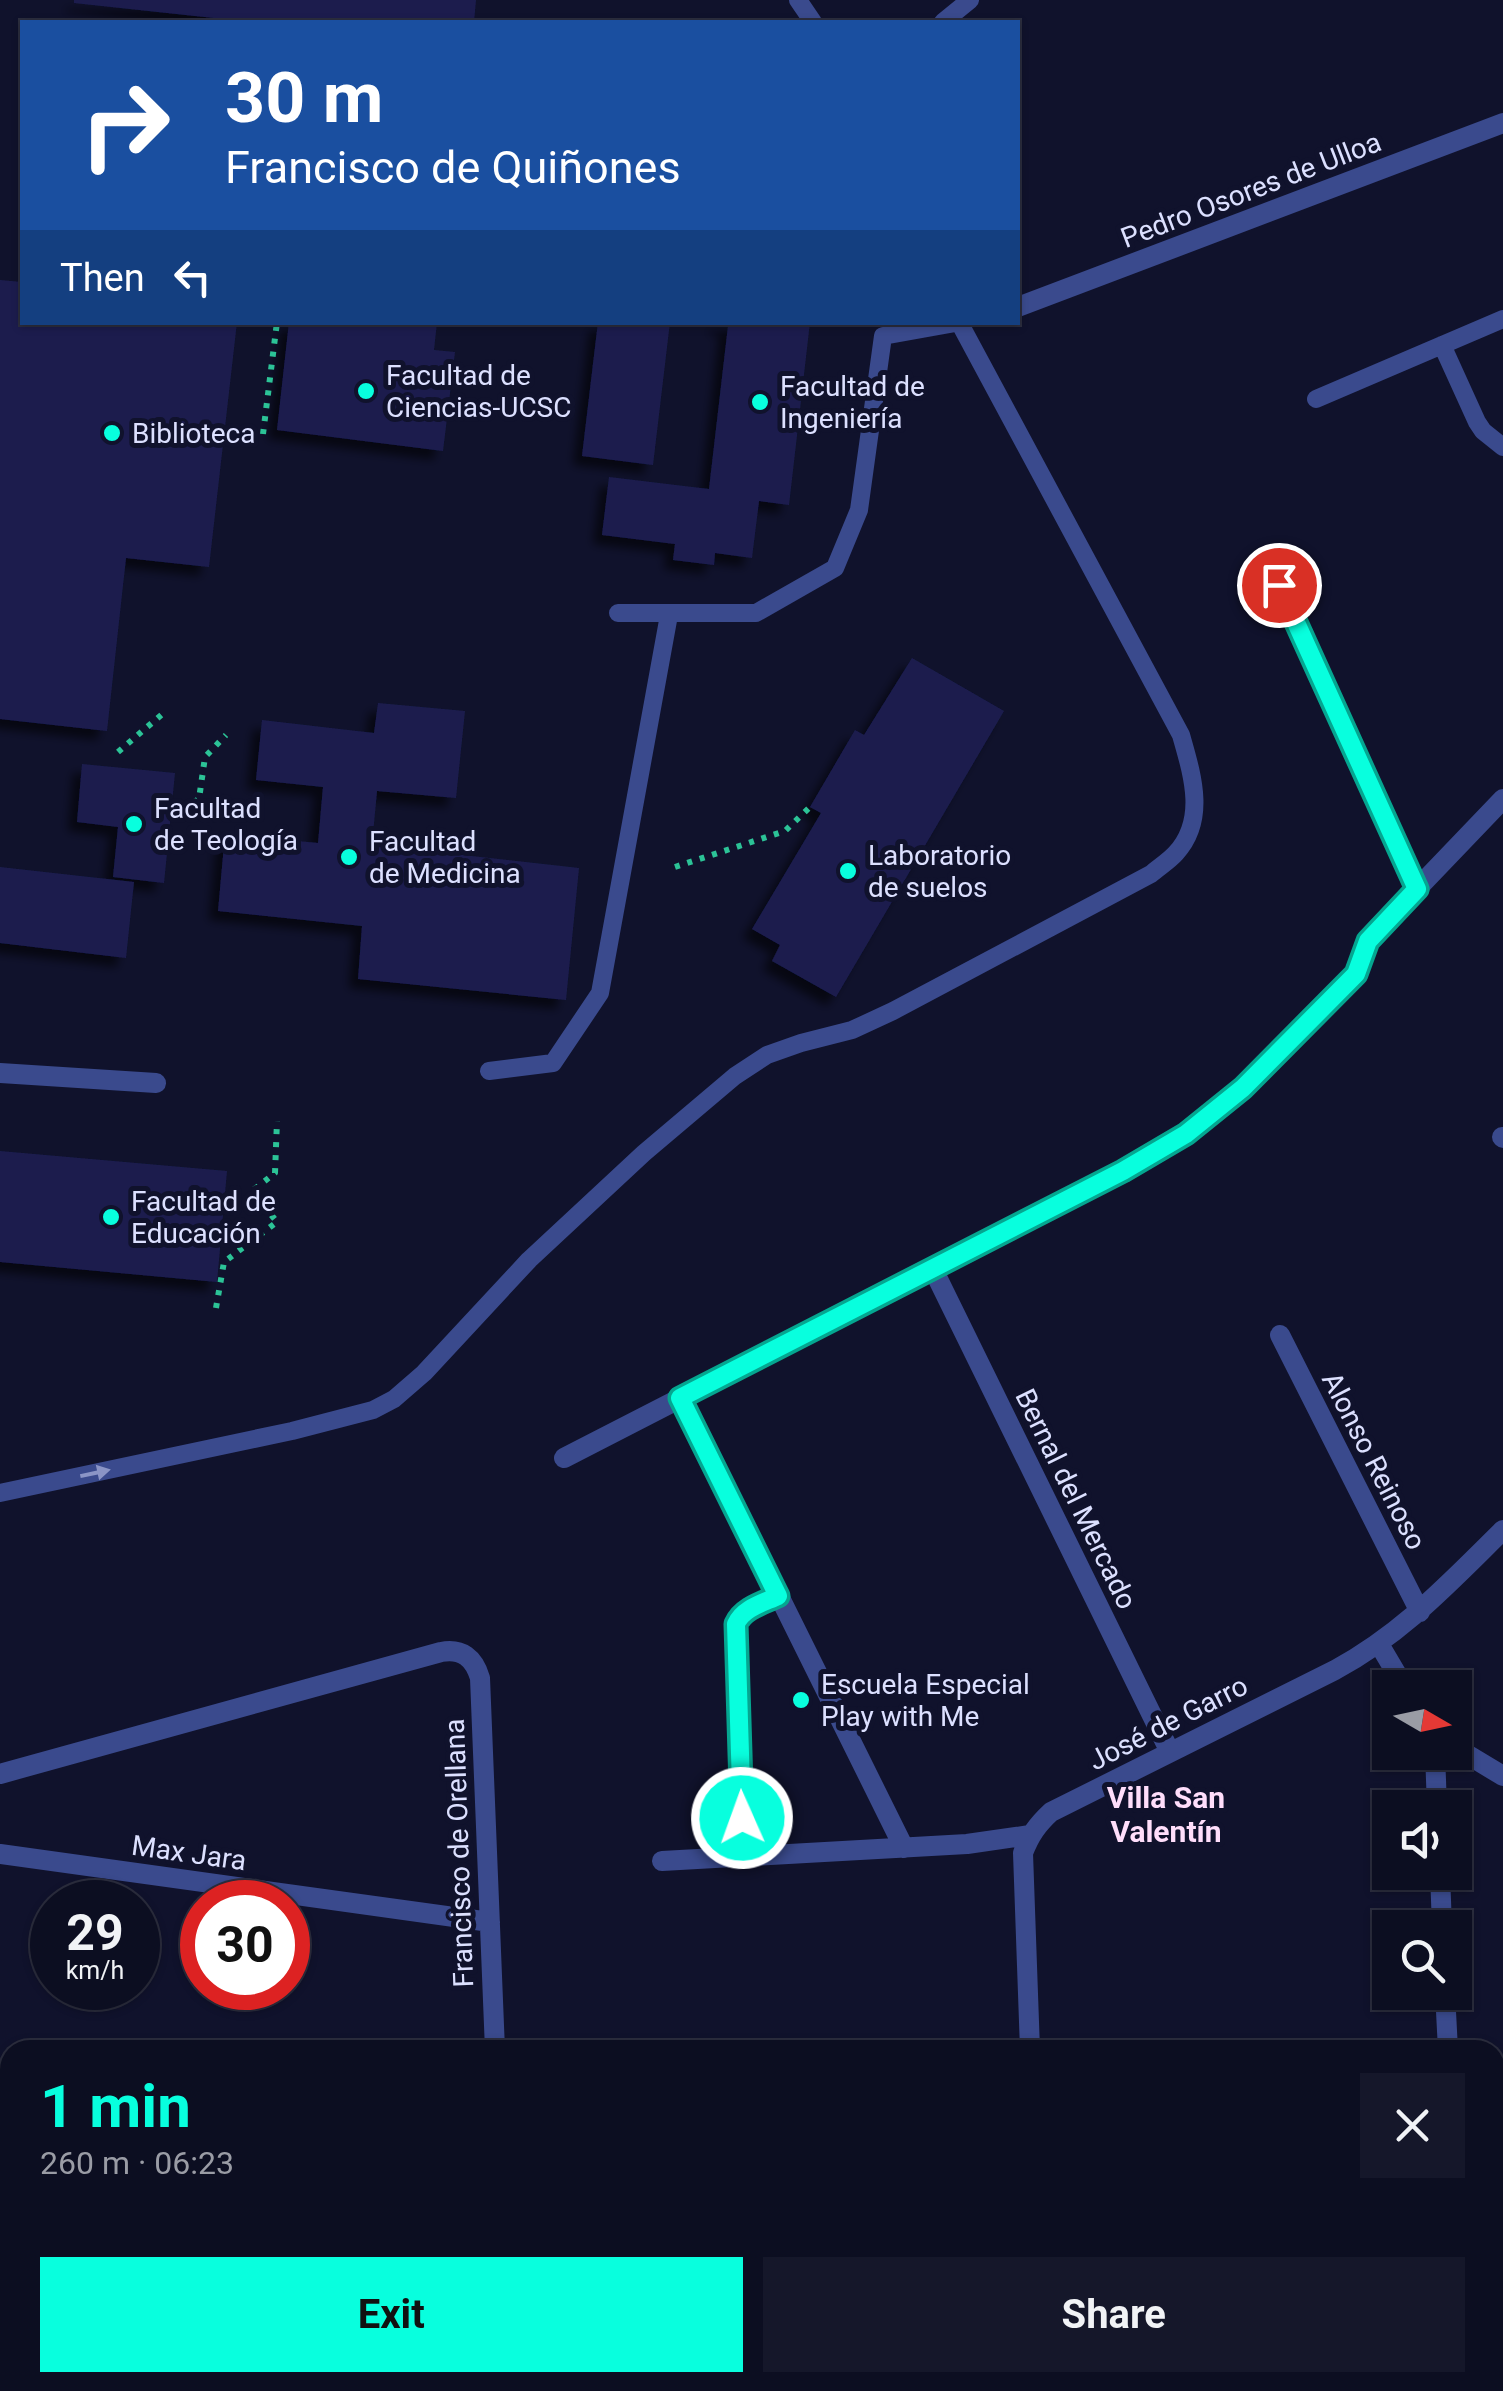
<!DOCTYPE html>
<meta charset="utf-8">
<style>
:root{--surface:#0c0e21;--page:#15172a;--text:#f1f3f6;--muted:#9a9ca5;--line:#2c2e3f;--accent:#08ffde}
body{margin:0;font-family:Roboto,sans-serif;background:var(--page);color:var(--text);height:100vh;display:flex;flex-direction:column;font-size:38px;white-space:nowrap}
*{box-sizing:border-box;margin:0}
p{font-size:32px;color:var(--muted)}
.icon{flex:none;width:55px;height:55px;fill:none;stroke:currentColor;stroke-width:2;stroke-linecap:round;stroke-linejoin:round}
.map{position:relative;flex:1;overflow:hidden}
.panel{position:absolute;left:0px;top:2040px;width:1505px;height:352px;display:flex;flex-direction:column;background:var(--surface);border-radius:30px 30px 0 0;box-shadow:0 2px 8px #0004,0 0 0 2px var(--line)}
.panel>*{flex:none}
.guide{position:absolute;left:20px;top:20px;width:1000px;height:305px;border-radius:0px;box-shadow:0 2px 8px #0004,0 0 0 2px var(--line);background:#1a4fa0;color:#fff;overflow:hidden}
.needle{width:65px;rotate:99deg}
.controls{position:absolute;left:1372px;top:1670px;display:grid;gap:20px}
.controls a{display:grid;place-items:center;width:100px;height:100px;border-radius:0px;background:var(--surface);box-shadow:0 2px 8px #0004,0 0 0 2px var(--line);font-size:50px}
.speed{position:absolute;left:30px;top:1880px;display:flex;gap:20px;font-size:50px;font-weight:700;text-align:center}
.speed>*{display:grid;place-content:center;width:130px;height:130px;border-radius:50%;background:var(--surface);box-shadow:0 2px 8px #0004,0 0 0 2px var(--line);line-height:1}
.speed small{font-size:25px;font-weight:400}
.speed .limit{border:15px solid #d22;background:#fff;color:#111}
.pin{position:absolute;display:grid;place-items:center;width:85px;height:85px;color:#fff;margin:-42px;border:5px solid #fff;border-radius:50%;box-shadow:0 2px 10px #0007}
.me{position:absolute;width:110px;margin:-55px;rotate:358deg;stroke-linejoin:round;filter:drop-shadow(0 0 8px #0008)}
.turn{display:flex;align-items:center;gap:35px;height:210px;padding:0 40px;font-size:45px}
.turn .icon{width:130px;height:130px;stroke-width:2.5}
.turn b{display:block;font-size:70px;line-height:85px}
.then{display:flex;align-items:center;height:95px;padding:0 40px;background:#0003;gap:20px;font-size:38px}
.round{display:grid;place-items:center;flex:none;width:105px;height:105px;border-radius:0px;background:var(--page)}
.overview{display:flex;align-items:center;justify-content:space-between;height:170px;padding:0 40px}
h1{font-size:60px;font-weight:700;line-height:75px;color:var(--accent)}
.action{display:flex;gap:20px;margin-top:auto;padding:20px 40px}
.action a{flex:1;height:115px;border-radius:0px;background:var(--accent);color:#111;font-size:40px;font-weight:700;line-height:115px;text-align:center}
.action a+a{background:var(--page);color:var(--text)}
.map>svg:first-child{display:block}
.building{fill:#1b1d4e;filter:url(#shadow)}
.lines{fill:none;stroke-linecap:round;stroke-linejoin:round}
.path{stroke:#2cc397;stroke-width:6;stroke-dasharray:5 8;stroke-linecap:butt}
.service{stroke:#3a4a8d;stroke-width:18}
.pedestrian{stroke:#3a4a8d;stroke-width:20}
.minor{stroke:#3a4a8d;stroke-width:20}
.oneway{fill:#8b95c6}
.route-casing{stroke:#05a690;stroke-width:25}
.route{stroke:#08ffde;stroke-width:18}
.poi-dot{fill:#08ffde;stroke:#10122c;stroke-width:4}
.labels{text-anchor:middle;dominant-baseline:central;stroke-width:10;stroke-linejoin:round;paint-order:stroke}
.street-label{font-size:28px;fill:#dce0ff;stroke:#10122c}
.poi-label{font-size:28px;fill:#dce0ff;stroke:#10122c;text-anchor:start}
.neighbourhood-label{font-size:30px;font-weight:bold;fill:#ffdefb;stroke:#10122c}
</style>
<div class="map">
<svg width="1503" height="2391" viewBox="0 0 1503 2391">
<defs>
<filter id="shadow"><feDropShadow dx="-9" dy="9" stdDeviation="5" flood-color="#0009"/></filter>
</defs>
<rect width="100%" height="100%" fill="#10122c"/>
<path class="building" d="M 74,0 L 476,0 L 474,22 L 251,22 L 74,3 Z
M 0,280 L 22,282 L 22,322 L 237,322 L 209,567 L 126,558 L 107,731 L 0,719 Z
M 289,322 L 437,322 L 434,350 L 455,352 L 443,451 L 277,430 Z
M 598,322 L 670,322 L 653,465 L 582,456 Z
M 717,322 L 810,322 L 789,505 L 759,501 L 752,558 L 715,553 L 714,565 L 673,560 L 675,544 L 602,535 L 609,477 L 709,489 L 728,326 L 717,325 Z
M 912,658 L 1004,711 L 836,997 L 772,961 L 780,945 L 752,929 L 821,813 L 810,807 L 855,730 L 864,735 Z
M 378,703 L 465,711 L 456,798 L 377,791 L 372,845 L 579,868 L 566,1000 L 358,979 L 362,926 L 218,911 L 225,834 L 318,843 L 323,787 L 256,780 L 262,720 L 374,733 Z
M 82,764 L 175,773 L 164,883 L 113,877 L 118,827 L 77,822 Z
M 0,867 L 134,882 L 126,958 L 0,943 Z
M 0,1151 L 227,1171 L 217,1282 L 0,1262 Z"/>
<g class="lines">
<path class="path" d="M 263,434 L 277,322
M 118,752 L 167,710
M 182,809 L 199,799 L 205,757 L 226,735
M 675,867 L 785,831 L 810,807
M 216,1308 L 224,1262 L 277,1222 L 252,1191 L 275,1173 L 277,1121"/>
<path class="service" d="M 798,0 L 813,22
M 943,22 L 970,0
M 1442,345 L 1477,422 L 1483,431 L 1503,447
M 1316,399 L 1503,319
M 618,613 L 756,613 L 835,568 L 859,510 L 883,336 L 961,322
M 489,1071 L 553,1063 L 600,993 L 669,615
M 0,1493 L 292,1431 L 373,1410 L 394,1399 L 424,1373 L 529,1260 L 644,1153 L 735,1076 L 767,1055 L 801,1043 L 852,1030 L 893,1011 L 1151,874 C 1159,867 1169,861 1176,853 C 1207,819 1192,774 1181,735 L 959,322"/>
<path class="pedestrian" d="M 0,1073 L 156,1083"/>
<path class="minor" d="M 1018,307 L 1503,123
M 1279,585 L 1417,889
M 1502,1137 L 1503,1138
M 933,1269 L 1170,1752
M 1280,1335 L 1420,1612
M 681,1398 L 904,1848
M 564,1458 L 1123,1171 L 1186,1134 L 1243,1088 L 1357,973 L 1367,941 L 1503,799
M 1379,1644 L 1405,1688
M 1455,1747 L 1503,1776
M 1435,1752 L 1437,1808
M 0,1774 L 441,1652 C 462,1648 474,1658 480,1678 L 495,2050
M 0,1854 L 490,1922
M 744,1856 L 736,1625 L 743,1613 L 778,1596
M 662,1861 L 967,1844 L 1030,1835
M 1440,1872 L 1442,1928
M 1445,1992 L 1448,2050
M 1030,2050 L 1023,1853 C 1030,1835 1037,1825 1051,1812 L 1335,1670 C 1403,1633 1448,1584 1503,1530
M 0,2241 L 10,2242
M 508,2382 L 509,2391
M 1044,2382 L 1044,2391
M 1462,2382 L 1462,2391
M 237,2391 L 237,2382"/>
</g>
<defs><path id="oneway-solid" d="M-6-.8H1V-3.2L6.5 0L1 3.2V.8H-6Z" transform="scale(2.5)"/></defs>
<use class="oneway" href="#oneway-solid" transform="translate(95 1473) rotate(-12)"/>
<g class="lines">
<g class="route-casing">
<path id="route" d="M 742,1818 L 736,1624 C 743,1608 763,1603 778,1596 L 680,1398 L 1123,1171 L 1186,1134 L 1243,1088 L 1356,974 L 1368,941 L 1417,889 L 1279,585"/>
</g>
<use href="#route" class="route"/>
</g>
<g class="poi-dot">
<circle cx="366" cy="391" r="10"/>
<circle cx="760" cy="402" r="10"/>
<circle cx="112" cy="433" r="10"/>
<circle cx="134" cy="824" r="10"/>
<circle cx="349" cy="857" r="10"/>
<circle cx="848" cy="871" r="10"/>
<circle cx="111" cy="1217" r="10"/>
<circle cx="801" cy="1700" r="10"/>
</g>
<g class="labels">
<g class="street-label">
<text transform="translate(1251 190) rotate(-21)">Pedro Osores de Ulloa</text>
<text transform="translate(1374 1461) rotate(63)">Alonso Reinoso</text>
<text transform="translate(1076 1499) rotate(64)">Bernal del Mercado</text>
<text transform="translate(1168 1723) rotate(-27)">José de Garro</text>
<text transform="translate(189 1853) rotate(8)">Max Jara</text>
<text transform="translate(459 1853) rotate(-92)">Francisco de Orellana</text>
</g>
<g class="poi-label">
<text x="386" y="375">Facultad de<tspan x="386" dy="32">Ciencias-UCSC</tspan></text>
<text x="780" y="386">Facultad de<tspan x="780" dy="32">Ingeniería</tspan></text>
<text x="132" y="433">Biblioteca</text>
<text x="154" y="808">Facultad<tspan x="154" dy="32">de Teología</tspan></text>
<text x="369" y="841">Facultad<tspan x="369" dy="32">de Medicina</tspan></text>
<text x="868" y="855">Laboratorio<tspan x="868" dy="32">de suelos</tspan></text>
<text x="131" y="1201">Facultad de<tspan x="131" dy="32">Educación</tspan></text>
<text x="821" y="1684">Escuela Especial<tspan x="821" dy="32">Play with Me</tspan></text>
</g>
<g class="neighbourhood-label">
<text x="1166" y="1797">Villa San<tspan x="1166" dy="34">Valentín</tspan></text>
</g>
</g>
</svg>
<div class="controls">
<a><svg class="needle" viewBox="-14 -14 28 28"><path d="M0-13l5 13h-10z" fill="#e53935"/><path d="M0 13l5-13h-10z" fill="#9a9ca5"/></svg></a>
<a><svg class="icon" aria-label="sound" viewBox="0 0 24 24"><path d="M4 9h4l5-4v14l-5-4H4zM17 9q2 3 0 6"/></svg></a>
<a><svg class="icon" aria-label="search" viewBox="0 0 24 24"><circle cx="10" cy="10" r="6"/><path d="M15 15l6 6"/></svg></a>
</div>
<div class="speed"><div>29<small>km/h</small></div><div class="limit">30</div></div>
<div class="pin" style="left:1279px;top:585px;background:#d93025"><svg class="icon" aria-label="arrive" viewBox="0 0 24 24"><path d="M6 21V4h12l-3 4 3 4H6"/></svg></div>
<svg class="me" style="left:742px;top:1818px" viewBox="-20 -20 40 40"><circle r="17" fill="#08ffde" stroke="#fff" stroke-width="3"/><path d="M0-11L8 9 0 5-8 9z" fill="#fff"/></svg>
<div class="guide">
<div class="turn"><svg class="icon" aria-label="right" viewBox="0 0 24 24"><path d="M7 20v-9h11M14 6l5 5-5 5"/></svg><div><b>30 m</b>Francisco de Quiñones</div></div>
<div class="then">Then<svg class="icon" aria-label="left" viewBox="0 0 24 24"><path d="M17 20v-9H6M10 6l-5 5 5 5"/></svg></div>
</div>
<section class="panel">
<div class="overview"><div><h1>1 min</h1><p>260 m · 06:23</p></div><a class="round"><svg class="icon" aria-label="close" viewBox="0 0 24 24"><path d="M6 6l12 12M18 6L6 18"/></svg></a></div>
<div class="action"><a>Exit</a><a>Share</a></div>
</section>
</div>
